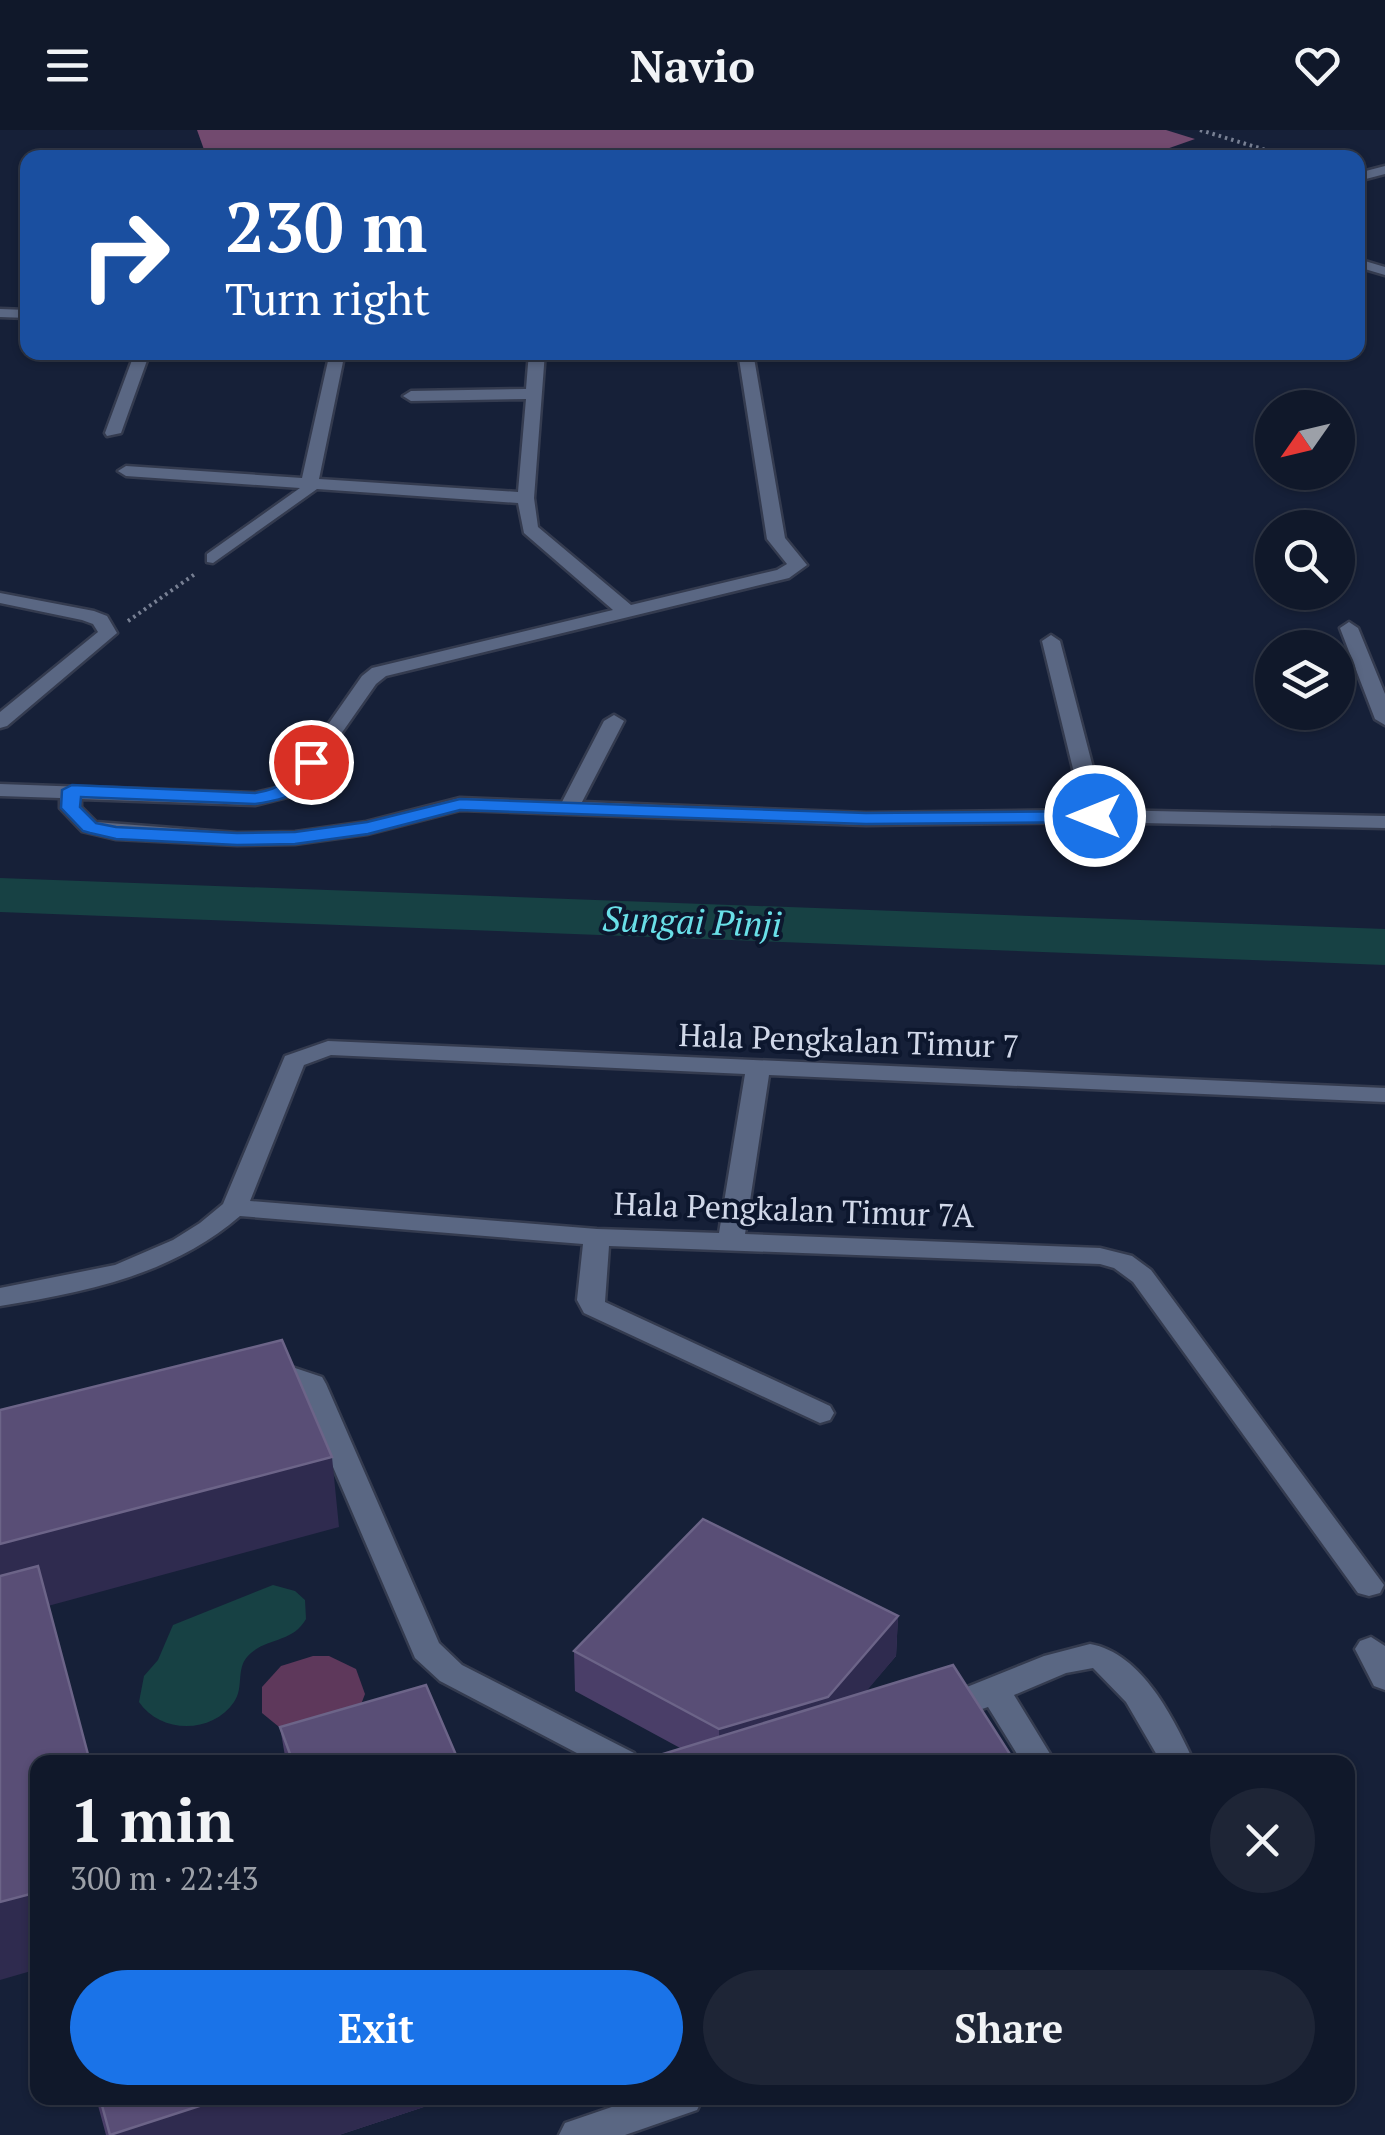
<!DOCTYPE html>
<meta charset="utf-8">
<style>
:root{--surface:#10182a;--page:#1e2536;--text:#f1f3f6;--muted:#9ca0a8;--line:#303747;--accent:#1a73e8}
body{margin:0;font-family:"PT Serif",serif;background:var(--page);color:var(--text);height:100vh;display:flex;flex-direction:column;font-size:38px;white-space:nowrap}
*{box-sizing:border-box;margin:0}
p{font-size:32px;color:var(--muted)}
.icon{flex:none;width:55px;height:55px;fill:none;stroke:currentColor;stroke-width:2;stroke-linecap:round;stroke-linejoin:round}
.map{position:relative;flex:1;overflow:hidden}
.panel{position:absolute;left:30px;top:1625px;width:1325px;height:350px;display:flex;flex-direction:column;background:var(--surface);border-radius:20px;box-shadow:0 2px 8px #0004,0 0 0 2px var(--line)}
.panel>*{flex:none}
.guide{position:absolute;left:20px;top:20px;width:1345px;height:210px;border-radius:20px;box-shadow:0 2px 8px #0004,0 0 0 2px var(--line);background:#1a4fa0;color:#fff;overflow:hidden}
.needle{width:65px;rotate:236deg}
.controls{position:absolute;left:1255px;top:260px;display:grid;gap:20px}
.controls a{display:grid;place-items:center;width:100px;height:100px;border-radius:50%;background:var(--surface);box-shadow:0 2px 8px #0004,0 0 0 2px var(--line);font-size:50px}
.pin{position:absolute;display:grid;place-items:center;width:85px;height:85px;color:#fff;margin:-42px;border:5px solid #fff;border-radius:50%;box-shadow:0 2px 10px #0007}
.me{position:absolute;width:110px;margin:-55px;rotate:270deg;stroke-linejoin:round;filter:drop-shadow(0 0 8px #0008)}
.turn{display:flex;align-items:center;gap:35px;height:210px;padding:0 40px;font-size:45px}
.turn .icon{width:130px;height:130px;stroke-width:2.5}
.turn b{display:block;font-size:70px;line-height:85px}
.round{display:grid;place-items:center;flex:none;width:105px;height:105px;border-radius:52px;background:var(--page)}
.summary{display:flex;align-items:center;justify-content:space-between;height:170px;padding:0 40px}
h1{font-size:60px;font-weight:700;line-height:75px}
.primary-button{display:flex;gap:20px;margin-top:auto;padding:20px 40px}
.primary-button a{flex:1;height:115px;border-radius:60px;background:var(--accent);color:#fff;font-size:40px;font-weight:700;line-height:115px;text-align:center}
.primary-button a+a{background:var(--page);color:var(--text)}
header{display:flex;justify-content:space-between;align-items:center;height:130px;padding:0 40px;background:var(--surface);font-size:45px;font-weight:700}
.map>svg:first-child{display:block}
.green{fill:#5e385b}
.forest{fill:#724a6f}
.water{fill:#174144}
.lines{fill:none;stroke-linecap:round;stroke-linejoin:round}
.river{fill:#174144;fill-rule:evenodd}
.minor-casing{stroke:#343b4f;stroke-width:5}
.path{stroke:#788094;stroke-width:4;stroke-dasharray:2.5 4;stroke-linecap:butt}
.minor{fill:#5a6783;fill-rule:evenodd}
.wall{fill:#4a3e68}
.shaded-wall{fill:#2f2b4f}
.building{fill:#594e76;stroke:#6c6488;stroke-width:2.5}
.route{fill:#1a73e8;stroke:#114b97;stroke-width:2.5}
.labels{text-anchor:middle;dominant-baseline:central;stroke-width:8;stroke-linejoin:round;paint-order:stroke}
.street-label{font-size:32px;fill:#d1d8e9;stroke:#0d172e}
.water-label{font-size:35px;font-style:italic;fill:#69dfe8;stroke:#0d172e}
</style>
<header><svg class="icon" aria-label="menu" viewBox="0 0 24 24"><path d="M4 6h16M4 12h16M4 18h16"/></svg>Navio<svg class="icon" aria-label="heart" viewBox="0 0 24 24"><path d="M12 20l-8-8c-3-5 5-10 8-4 3-6 11-1 8 4z"/></svg></header>
<div class="map">
<svg width="1385" height="2005" viewBox="0 0 1385 2005">
<rect width="100%" height="100%" fill="#162038"/>
<path class="green" d="M 313,1526 L 329,1526 L 356,1539 L 365,1564 L 360,1577 L 284,1601 L 262,1583 L 262,1557 L 281,1536 Z"/>
<path class="forest" d="M 197,0 L 1166,0 L 1195,9 L 1141,28 L 207,28 Z"/>
<path class="water" d="M 273,1455 L 295,1461 L 305,1470 L 306,1489 C 292,1514 264,1507 247,1527 C 236,1540 244,1558 234,1572 C 212,1604 161,1604 139,1572 L 144,1546 L 158,1530 L 173,1495 Z"/>
<g class="lines">
<path class="river" d="M 0,748 L 1385,799 L 1385,835 L 0,782 Z"/>
<g class="minor-casing">
<path id="minor" d="M 1385,36 L 1385,44 L 1358,51 L 1358,43 Z
M 1358,129 L 1385,137 L 1385,145 L 1358,137 Z
M 0,179 L 28,180 L 28,188 L 0,187 Z
M 135,222 L 150,222 L 121,303 L 107,306 L 105,303 Z
M 330,222 L 345,222 L 319,349 L 518,362 L 526,269 L 411,271 L 403,266 L 411,261 L 526,259 L 529,222 L 545,222 L 534,368 L 538,397 L 631,475 L 777,440 L 787,434 L 767,409 L 738,222 L 753,222 L 785,408 L 807,435 L 789,448 L 386,546 L 376,554 L 299,664 L 255,675 L 81,669 L 81,677 L 96,692 L 237,703 L 295,702 L 366,692 L 460,668 L 562,672 L 604,591 L 614,585 L 624,591 L 582,672 L 866,683 L 1083,680 L 1042,511 L 1051,505 L 1060,511 L 1104,680 L 1385,686 L 1385,698 L 1095,692 L 866,695 L 460,680 L 367,704 L 295,714 L 237,715 L 116,709 L 82,701 L 60,678 L 60,668 L 0,666 L 0,654 L 255,663 L 285,656 L 362,546 L 372,538 L 613,480 L 524,403 L 518,373 L 317,359 L 213,433 L 207,432 L 207,424 L 300,358 L 126,346 L 118,341 L 126,336 L 302,348 Z
M 0,463 L 94,481 L 107,486 L 117,503 L 7,596 L 0,598 L 0,582 L 98,502 L 93,494 L 82,490 L 0,473 Z
M 1349,492 L 1358,498 L 1385,564 L 1385,595 L 1375,589 L 1340,498 Z
M 328,911 L 1385,958 L 1385,972 L 769,945 L 745,1104 L 1100,1118 L 1132,1126 L 1151,1140 L 1384,1455 L 1380,1463 L 1369,1466 L 1358,1463 L 1133,1152 L 1114,1138 L 1100,1134 L 609,1116 L 605,1172 L 830,1276 L 834,1283 L 830,1290 L 820,1293 L 584,1183 L 577,1170 L 583,1114 L 240,1086 C 171,1145 87,1162 0,1176 L 0,1158 L 115,1135 L 173,1110 L 200,1093 L 223,1074 L 285,926 ZM 331,925 L 745,944 L 719,1103 L 597,1099 L 250,1071 L 304,935 Z
M 292,1237 L 322,1247 L 326,1254 L 439,1513 L 462,1535 L 634,1623 L 638,1632 L 594,1632 L 440,1551 L 415,1528 L 300,1260 C 285,1254 271,1259 255,1255 L 251,1248 L 255,1241 Z
M 1371,1507 L 1385,1516 L 1385,1560 L 1374,1556 L 1355,1519 L 1360,1511 Z
M 1090,1514 C 1142,1523 1174,1589 1194,1632 L 1161,1632 L 1126,1572 L 1093,1538 L 1066,1543 L 1014,1565 L 1055,1632 L 1022,1632 L 988,1577 L 943,1592 L 932,1589 L 927,1580 L 932,1571 L 1044,1526 Z
M 638,1968 L 703,1968 L 697,1980 L 625,2005 L 559,2005 L 565,1993 Z"/>
</g>
<path class="path" d="M 1200,0 L 1292,28
M 128,491 L 195,444"/>
<use href="#minor" class="minor"/>
</g>
<path class="wall" d="M 898,1486 L 896,1526 L 865,1562 L 682,1619 L 575,1561 L 574,1521 Z
M 280,1597 L 459,1632 L 286,1632 Z
M 96,1968 L 451,1968 L 339,2005 L 106,2005 Z"/>
<path class="shaded-wall" d="M 332,1327 L 339,1397 L 0,1489 L 0,1414 Z
M 898,1486 L 896,1526 L 827,1608 L 719,1632 L 719,1599 Z
M 38,1762 L 38,1839 L 0,1850 L 0,1772 Z
M 224,1968 L 451,1968 L 339,2005 L 110,2005 Z"/>
<path class="building" d="M 282,1210 L 332,1327 L 0,1414 L 0,1280 Z
M 703,1389 L 898,1486 L 828,1567 L 719,1599 L 574,1521 Z
M 38,1436 L 90,1632 L 38,1632 L 38,1762 L 0,1772 L 0,1446 Z
M 953,1535 L 1015,1632 L 637,1632 Z
M 426,1555 L 459,1632 L 293,1632 L 280,1597 Z
M 100,1968 L 224,1968 L 110,2005 Z"/>
<path class="route" d="M 311,626 L 320,632 C 298,664 294,668 255,674 L 81,667 L 80,677 L 96,693 L 116,697 L 237,703 L 295,702 L 367,692 L 460,669 L 866,683 L 1095,681 L 1105,686 L 1095,692 L 866,694 L 460,680 L 368,704 L 295,714 L 237,715 L 116,709 L 90,703 L 83,701 L 61,678 L 62,660 L 72,655 L 255,663 C 282,659 289,650 304,628 Z"/>
<g class="labels">
<g class="street-label">
<text transform="translate(849 910) rotate(2)">Hala Pengkalan Timur 7</text>
<text transform="translate(794 1079) rotate(2)">Hala Pengkalan Timur 7A</text>
</g>
<g class="water-label">
<text transform="translate(692 791) rotate(2)">Sungai Pinji</text>
</g>
</g>
</svg>
<div class="controls">
<a><svg class="needle" viewBox="-14 -14 28 28"><path d="M0-13l5 13h-10z" fill="#e53935"/><path d="M0 13l5-13h-10z" fill="#9ca0a8"/></svg></a>
<a><svg class="icon" aria-label="search" viewBox="0 0 24 24"><circle cx="10" cy="10" r="6"/><path d="M15 15l6 6"/></svg></a>
<a><svg class="icon" aria-label="layers" viewBox="0 0 24 24"><path d="M12 4l9 5-9 5-9-5zM3 14l9 5 9-5"/></svg></a>
</div>
<div class="pin" style="left:311px;top:632px;background:#d93025"><svg class="icon" aria-label="arrive" viewBox="0 0 24 24"><path d="M6 21V4h12l-3 4 3 4H6"/></svg></div>
<svg class="me" style="left:1095px;top:686px" viewBox="-20 -20 40 40"><circle r="17" fill="#1a73e8" stroke="#fff" stroke-width="3"/><path d="M0-11L8 9 0 5-8 9z" fill="#fff"/></svg>
<div class="guide">
<div class="turn"><svg class="icon" aria-label="right" viewBox="0 0 24 24"><path d="M7 20v-9h11M14 6l5 5-5 5"/></svg><div><b>230 m</b>Turn right</div></div>
</div>
<section class="panel">
<div class="summary"><div><h1>1 min</h1><p>300 m · 22:43</p></div><a class="round"><svg class="icon" aria-label="close" viewBox="0 0 24 24"><path d="M6 6l12 12M18 6L6 18"/></svg></a></div>
<div class="primary-button"><a>Exit</a><a>Share</a></div>
</section>
</div>
